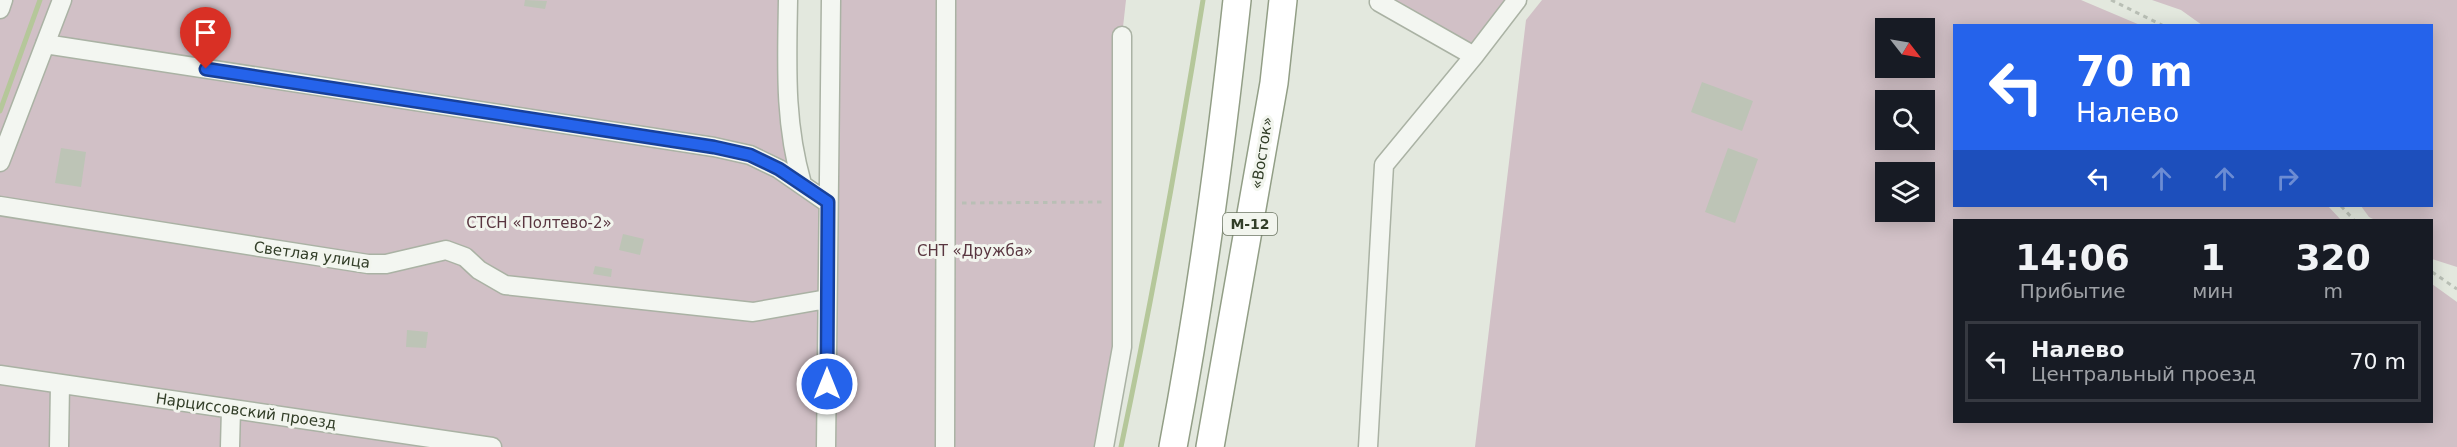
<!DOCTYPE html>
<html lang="ru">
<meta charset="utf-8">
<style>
:root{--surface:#171b24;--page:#242831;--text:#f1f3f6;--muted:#9ea1a6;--line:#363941}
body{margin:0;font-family:"DejaVu Sans",sans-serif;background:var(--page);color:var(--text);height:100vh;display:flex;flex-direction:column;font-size:22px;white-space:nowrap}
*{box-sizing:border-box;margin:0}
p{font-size:20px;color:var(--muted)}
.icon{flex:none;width:33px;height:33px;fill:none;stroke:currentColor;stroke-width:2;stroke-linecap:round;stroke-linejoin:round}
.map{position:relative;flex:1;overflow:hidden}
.sheet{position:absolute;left:1953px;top:219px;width:480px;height:204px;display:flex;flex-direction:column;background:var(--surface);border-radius:0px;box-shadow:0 3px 15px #0003}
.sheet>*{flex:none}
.hud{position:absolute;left:1953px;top:24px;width:480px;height:183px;border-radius:0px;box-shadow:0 3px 15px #0003;background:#2563eb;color:#fff;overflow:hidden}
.needle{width:39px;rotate:121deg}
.tools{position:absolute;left:1875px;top:18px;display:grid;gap:12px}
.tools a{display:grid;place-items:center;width:60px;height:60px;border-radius:0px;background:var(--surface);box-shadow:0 3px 15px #0003;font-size:30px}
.pin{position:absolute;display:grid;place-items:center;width:51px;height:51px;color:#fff;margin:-62px -26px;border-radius:50% 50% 50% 0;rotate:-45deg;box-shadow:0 0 6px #0007}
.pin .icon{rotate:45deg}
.me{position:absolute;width:66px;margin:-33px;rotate:0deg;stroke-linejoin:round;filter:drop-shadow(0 0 4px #0008)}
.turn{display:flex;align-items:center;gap:21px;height:126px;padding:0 24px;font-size:27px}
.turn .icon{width:78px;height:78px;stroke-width:2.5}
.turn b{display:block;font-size:42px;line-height:51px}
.lanes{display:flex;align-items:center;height:57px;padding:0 24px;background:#0003;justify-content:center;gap:30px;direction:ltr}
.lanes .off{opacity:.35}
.eta{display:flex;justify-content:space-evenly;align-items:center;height:102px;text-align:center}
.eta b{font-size:36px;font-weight:700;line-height:42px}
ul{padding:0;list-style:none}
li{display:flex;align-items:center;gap:18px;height:81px;margin:0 12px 9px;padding:0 12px;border:3px solid var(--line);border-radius:0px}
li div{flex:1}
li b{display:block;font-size:22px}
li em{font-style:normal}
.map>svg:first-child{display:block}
.green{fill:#d1c0c6;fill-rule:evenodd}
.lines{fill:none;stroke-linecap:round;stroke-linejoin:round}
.stream{stroke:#b5c79a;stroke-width:5}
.building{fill:#bdc4b6}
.minor-casing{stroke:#aab2a4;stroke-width:21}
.highway-casing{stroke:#929e86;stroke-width:30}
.path{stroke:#b9bfb5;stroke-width:3;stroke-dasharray:4.5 4.5;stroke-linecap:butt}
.minor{stroke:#f3f6f1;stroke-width:18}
.highway{stroke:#fff;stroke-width:27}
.route-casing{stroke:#184099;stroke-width:15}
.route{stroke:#2563eb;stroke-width:10}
.labels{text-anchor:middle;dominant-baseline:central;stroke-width:6;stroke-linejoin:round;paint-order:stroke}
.shield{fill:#f2f5ee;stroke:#6c7563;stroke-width:1.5}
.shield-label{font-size:14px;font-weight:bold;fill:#323e28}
.street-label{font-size:15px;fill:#323e28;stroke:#f2f5ee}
.park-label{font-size:15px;fill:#593640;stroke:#f2f5ee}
</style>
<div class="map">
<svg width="2457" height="447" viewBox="0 0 2457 447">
<rect width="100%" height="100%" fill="#e3e8de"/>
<path class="green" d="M 0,0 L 788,0 L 802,184 L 828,202 L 831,0 L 1126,0 L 1122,36 L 1122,347 L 1104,447 L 0,447 Z
M 1380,0 L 1518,0 L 1474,56 Z
M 1542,0 L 2081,0 L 2140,25 L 1954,26 L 1954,206 L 2328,206 L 2341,220 L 1954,220 L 1954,422 L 2432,422 L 2432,284 L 2457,302 L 2457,447 L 1475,447 L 1526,20 ZM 1886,28 L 1924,28 L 1924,68 L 1886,68 ZM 1886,100 L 1924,100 L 1924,140 L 1886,140 ZM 1886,172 L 1924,172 L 1924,212 L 1886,212 Z
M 2152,0 L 2457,0 L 2457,267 L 2432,259 L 2432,220 L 2375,220 L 2369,217 L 2361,206 L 2432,206 L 2432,26 L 2202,25 L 2181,10 Z"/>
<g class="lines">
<path class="stream" d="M 0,111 L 40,0
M 1121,447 C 1152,299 1179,150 1203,0"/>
</g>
<path class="building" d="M 525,0 L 547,1 L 545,9 L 524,6 Z
M 1702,82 L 1753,101 L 1742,131 L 1691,112 Z
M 61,148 L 86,152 L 81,187 L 55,183 Z
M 1728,148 L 1758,159 L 1735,223 L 1705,212 Z
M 623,234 L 644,239 L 640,255 L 619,250 Z
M 595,266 L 612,269 L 611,277 L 593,274 Z
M 407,330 L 428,332 L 426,348 L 406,347 Z"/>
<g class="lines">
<g class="minor-casing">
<path id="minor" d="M 788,0 C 787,65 784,121 802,184
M 1379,2 L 1474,56
M 0,9 L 3,0
M 45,44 L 714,147 L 750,155 L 779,169 L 828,203
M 0,162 L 62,0
M 0,206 L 368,264 L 386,264 L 446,250 L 465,257 L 479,270 L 505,285 L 753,312 L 827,299
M 0,375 L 492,447
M 59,447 L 60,384
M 230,447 L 231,409
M 826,447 L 831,0
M 945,447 L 946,0
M 1104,447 L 1122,347 L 1122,36
M 1368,447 L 1384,165 L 1474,56 L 1517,0"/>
</g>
<g class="highway-casing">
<path id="highway" d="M 1173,447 C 1201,299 1221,150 1237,0
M 1210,447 L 1274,83 L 1283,0"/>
</g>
<path class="path" d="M 2111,0 L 2164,26
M 962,203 L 1106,202
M 2341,206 L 2354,220
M 2432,272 L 2457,289"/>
<use href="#minor" class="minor"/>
<use href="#highway" class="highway"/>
</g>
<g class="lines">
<g class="route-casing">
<path id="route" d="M 206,69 L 714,147 L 750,155 L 779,169 L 828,202 L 827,384"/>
</g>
<use href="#route" class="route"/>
</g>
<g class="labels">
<rect class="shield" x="1223" y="213" width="54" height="22" rx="4.5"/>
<g class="shield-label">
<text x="1250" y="224">М-12</text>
</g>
<g class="street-label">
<text transform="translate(1262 153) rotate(-81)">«Восток»</text>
<text transform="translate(312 255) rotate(8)">Светлая улица</text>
<text transform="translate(246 411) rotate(8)">Нарциссовский проезд</text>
</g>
<g class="park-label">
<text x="539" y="223">СТСН «Полтево-2»</text>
<text x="975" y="251">СНТ «Дружба»</text>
</g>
</g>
</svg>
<div class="tools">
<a><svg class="needle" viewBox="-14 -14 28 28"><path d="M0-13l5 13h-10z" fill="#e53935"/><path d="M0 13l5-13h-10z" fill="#9ea1a6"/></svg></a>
<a><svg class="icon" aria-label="search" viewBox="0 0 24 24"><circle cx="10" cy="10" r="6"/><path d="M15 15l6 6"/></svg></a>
<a><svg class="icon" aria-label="layers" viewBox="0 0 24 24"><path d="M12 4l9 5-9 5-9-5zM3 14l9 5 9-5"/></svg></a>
</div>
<div class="pin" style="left:206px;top:69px;background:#d93025"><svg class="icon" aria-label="arrive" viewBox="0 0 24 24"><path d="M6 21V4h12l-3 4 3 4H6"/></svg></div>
<svg class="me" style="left:827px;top:384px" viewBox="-20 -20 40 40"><circle r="17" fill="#2563eb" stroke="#fff" stroke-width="3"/><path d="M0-11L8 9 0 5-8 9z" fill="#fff"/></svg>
<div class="hud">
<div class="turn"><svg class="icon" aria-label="left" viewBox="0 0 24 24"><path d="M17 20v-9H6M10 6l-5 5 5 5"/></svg><div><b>70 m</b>Налево</div></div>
<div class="lanes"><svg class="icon" aria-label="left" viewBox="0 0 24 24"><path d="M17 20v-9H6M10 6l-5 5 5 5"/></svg><svg class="icon off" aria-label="ahead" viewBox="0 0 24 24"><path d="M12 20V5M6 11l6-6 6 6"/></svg><svg class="icon off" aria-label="ahead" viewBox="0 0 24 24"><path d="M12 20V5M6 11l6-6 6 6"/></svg><svg class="icon off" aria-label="right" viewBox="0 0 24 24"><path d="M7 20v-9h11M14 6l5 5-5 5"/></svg></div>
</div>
<section class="sheet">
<div class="eta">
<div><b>14:06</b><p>Прибытие</p></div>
<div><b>1</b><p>мин</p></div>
<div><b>320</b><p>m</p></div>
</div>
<ul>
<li><svg class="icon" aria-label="left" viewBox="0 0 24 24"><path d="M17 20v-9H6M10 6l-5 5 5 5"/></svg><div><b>Налево</b><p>Центральный проезд</p></div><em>70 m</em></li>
</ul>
</section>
</div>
